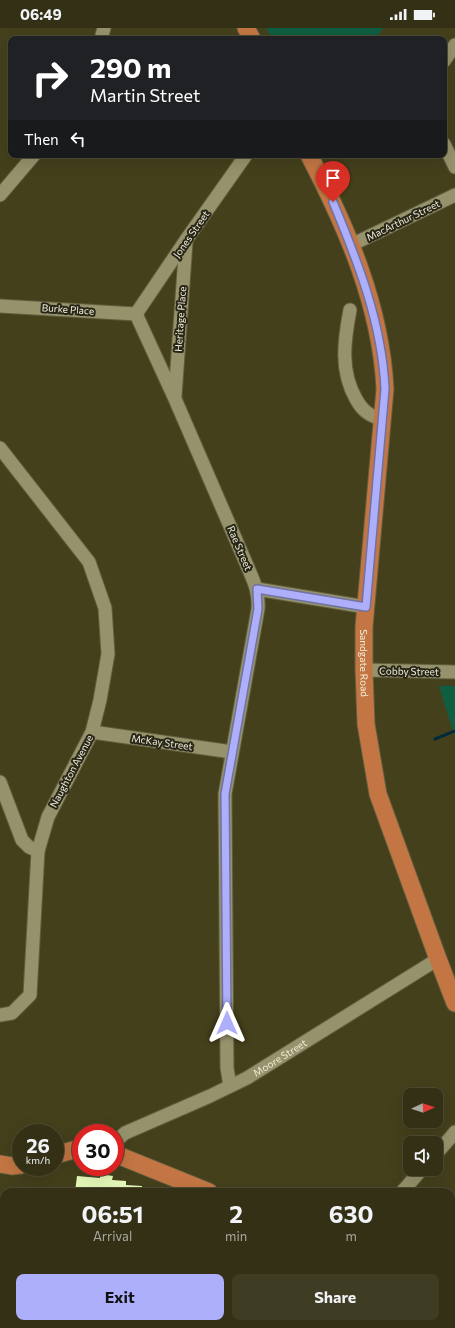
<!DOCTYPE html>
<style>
:root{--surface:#333015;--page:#3e3c22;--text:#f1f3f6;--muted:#a9a9a0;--line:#4e4b34;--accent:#adaffb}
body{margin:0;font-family:Commissioner,sans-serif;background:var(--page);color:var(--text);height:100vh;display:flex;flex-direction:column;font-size:15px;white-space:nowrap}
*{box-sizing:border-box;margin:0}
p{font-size:13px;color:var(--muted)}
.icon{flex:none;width:22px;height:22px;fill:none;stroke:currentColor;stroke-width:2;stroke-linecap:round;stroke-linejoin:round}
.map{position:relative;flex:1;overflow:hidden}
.sheet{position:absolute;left:0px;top:1160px;width:455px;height:140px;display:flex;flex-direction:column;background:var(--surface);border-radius:12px 12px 0 0;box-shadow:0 4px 16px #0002,0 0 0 1px var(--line)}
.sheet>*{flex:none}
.banner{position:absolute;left:8px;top:8px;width:439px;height:122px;border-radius:8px;box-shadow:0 4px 16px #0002,0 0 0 1px var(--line);background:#202124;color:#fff;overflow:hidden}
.needle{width:26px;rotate:86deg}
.controls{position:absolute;left:403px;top:1060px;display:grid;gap:8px}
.controls a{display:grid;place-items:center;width:40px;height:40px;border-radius:8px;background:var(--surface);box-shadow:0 4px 16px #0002,0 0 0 1px var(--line);font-size:20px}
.speed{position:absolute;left:12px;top:1096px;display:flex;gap:8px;font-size:20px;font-weight:700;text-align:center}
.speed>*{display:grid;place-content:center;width:52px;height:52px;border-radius:50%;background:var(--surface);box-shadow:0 4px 16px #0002,0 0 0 1px var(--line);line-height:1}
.speed small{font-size:10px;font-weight:400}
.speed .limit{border:6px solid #d22;background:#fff;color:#111}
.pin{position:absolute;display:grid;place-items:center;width:34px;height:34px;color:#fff;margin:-41px -17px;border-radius:50% 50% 50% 0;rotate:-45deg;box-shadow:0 0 4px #0007}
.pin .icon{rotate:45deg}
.me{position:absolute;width:44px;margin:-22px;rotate:0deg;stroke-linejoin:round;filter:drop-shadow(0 0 3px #0008)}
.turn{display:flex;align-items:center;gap:14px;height:84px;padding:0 16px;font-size:18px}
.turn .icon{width:52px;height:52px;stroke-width:2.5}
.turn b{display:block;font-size:28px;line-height:34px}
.then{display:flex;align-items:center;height:38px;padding:0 16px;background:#0003;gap:8px;font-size:15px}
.eta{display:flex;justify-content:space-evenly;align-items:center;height:68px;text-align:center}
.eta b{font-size:24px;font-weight:700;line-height:28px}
.cta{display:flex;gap:8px;margin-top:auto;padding:8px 16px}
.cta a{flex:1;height:46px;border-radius:8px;background:var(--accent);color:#111;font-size:16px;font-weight:700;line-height:46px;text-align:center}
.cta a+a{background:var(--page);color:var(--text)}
.status{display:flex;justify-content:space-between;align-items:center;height:28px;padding:0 20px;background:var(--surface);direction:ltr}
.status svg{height:11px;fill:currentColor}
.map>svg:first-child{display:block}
.green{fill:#105e41}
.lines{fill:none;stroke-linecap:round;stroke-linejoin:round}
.stream{stroke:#002c39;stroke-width:3}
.building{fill:#e7fcbb}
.minor-casing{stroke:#615e3e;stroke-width:15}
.major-casing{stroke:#615e3e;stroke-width:19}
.minor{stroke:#96926c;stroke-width:13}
.major{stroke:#c37643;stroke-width:17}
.route-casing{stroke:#7072a3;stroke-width:10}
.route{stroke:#adaffb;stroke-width:7}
.labels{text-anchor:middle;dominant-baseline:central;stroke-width:4;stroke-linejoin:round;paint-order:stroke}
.street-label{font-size:10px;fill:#f0efda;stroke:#282616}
</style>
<div class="status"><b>06:49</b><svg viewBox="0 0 49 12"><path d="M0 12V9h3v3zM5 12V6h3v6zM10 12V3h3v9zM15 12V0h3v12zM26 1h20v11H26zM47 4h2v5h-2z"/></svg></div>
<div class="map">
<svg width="455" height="1300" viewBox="0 0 455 1300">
<rect width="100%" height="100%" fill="#44401c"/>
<path class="green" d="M 266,0 L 383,0 L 376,11 L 272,11 Z
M 439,658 L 455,658 L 455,710 Z
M 0,1260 L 4,1261 L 4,1296 L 339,1296 L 376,1300 L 8,1300 L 0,1299 Z"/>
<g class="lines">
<path class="stream" d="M 435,711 L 455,703"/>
</g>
<path class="building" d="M 100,1146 L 113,1148 L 112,1152 L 126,1153 L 126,1157 L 142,1158 L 142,1164 L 75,1164 L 77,1148 L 100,1150 Z"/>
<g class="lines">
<g class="minor-casing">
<g id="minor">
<path d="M 101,11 L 104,0"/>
<path d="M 444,33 L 455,17"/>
<path d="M 444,116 L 455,139"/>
<path d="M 0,167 L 34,127"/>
<path d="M 351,217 L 455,167"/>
<path d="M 0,278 L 136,286"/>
<path d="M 350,282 C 344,313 340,343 356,371 C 362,382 369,388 382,391"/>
<path d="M 136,286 L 175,371 L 249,542 C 255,556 259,565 258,581 L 225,766 L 227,1040 L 230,1058"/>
<path d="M 136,286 L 186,212 L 246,127"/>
<path d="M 175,368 L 186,214"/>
<path d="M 0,420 L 89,534 L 105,580 L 108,626 L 100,672 L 92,704 L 48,789 L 38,823 L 30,967 L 12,985 L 0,987"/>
<path d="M 257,561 L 366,579"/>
<path d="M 364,642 L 455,644"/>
<path d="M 92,704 L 232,724"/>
<path d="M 0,754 L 22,812 L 29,819 L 38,823"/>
<path id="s1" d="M 115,1114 L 125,1105 L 210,1068 L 247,1050 L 438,931"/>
<path d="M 436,1126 L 451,1109 L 455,1104"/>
<path d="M 402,1164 L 422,1141"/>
</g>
</g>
<g class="major-casing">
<g id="major">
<path d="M 246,0 L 252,11"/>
<path id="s2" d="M 309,127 C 347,200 381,278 385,361 L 364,599 L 364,642 L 366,696 L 378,766 L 438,931 L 455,975"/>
<path d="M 115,1126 L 209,1164"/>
<path d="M 55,1127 L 81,1120"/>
<path d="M 0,1136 L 12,1138 L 21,1137"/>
<path d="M 451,1228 L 455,1229"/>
</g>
</g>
<use href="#minor" class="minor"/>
<use href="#major" class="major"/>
</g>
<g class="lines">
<g class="route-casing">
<path id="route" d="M 227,995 L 225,766 L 258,581 L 257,561 L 366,579 L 385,361 C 382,295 358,234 333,174"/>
</g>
<use href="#route" class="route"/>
</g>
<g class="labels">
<g class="street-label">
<text transform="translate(403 192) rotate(-26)">MacArthur Street</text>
<text transform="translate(191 206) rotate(-55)">Jones Street</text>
<text transform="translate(68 281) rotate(4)">Burke Place</text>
<text transform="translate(180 291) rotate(-86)">Heritage Place</text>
<text transform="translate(240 520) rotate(67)">Rae Street</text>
<text stroke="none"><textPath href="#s2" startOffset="523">Sandgate Road</textPath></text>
<text transform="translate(409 643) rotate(1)">Cobby Street</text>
<text transform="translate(162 714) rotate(8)">McKay Street</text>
<text transform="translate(71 743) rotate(-62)">Naughton Avenue</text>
<text stroke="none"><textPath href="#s1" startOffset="186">Moore Street</textPath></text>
</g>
</g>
</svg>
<div class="controls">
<a><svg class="needle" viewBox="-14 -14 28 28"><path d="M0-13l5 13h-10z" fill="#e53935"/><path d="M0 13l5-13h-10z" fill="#a9a9a0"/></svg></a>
<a><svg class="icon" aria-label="sound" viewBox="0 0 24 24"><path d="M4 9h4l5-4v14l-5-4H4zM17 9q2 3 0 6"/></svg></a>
</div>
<div class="speed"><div>26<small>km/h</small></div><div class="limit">30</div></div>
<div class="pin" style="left:333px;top:174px;background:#d93025"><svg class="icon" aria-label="arrive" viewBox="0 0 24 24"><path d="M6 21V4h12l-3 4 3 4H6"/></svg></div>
<svg class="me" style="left:227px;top:995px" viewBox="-20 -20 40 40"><path d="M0-17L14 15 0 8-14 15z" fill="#adaffb" stroke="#fff" stroke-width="4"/></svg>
<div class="banner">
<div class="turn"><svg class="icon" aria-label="right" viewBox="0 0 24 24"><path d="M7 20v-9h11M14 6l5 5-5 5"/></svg><div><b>290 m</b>Martin Street</div></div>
<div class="then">Then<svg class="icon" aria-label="left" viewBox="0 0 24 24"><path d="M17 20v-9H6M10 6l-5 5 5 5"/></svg></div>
</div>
<section class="sheet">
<div class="eta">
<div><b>06:51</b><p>Arrival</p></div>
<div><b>2</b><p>min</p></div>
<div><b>630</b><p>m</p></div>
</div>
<div class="cta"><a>Exit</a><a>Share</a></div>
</section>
</div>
